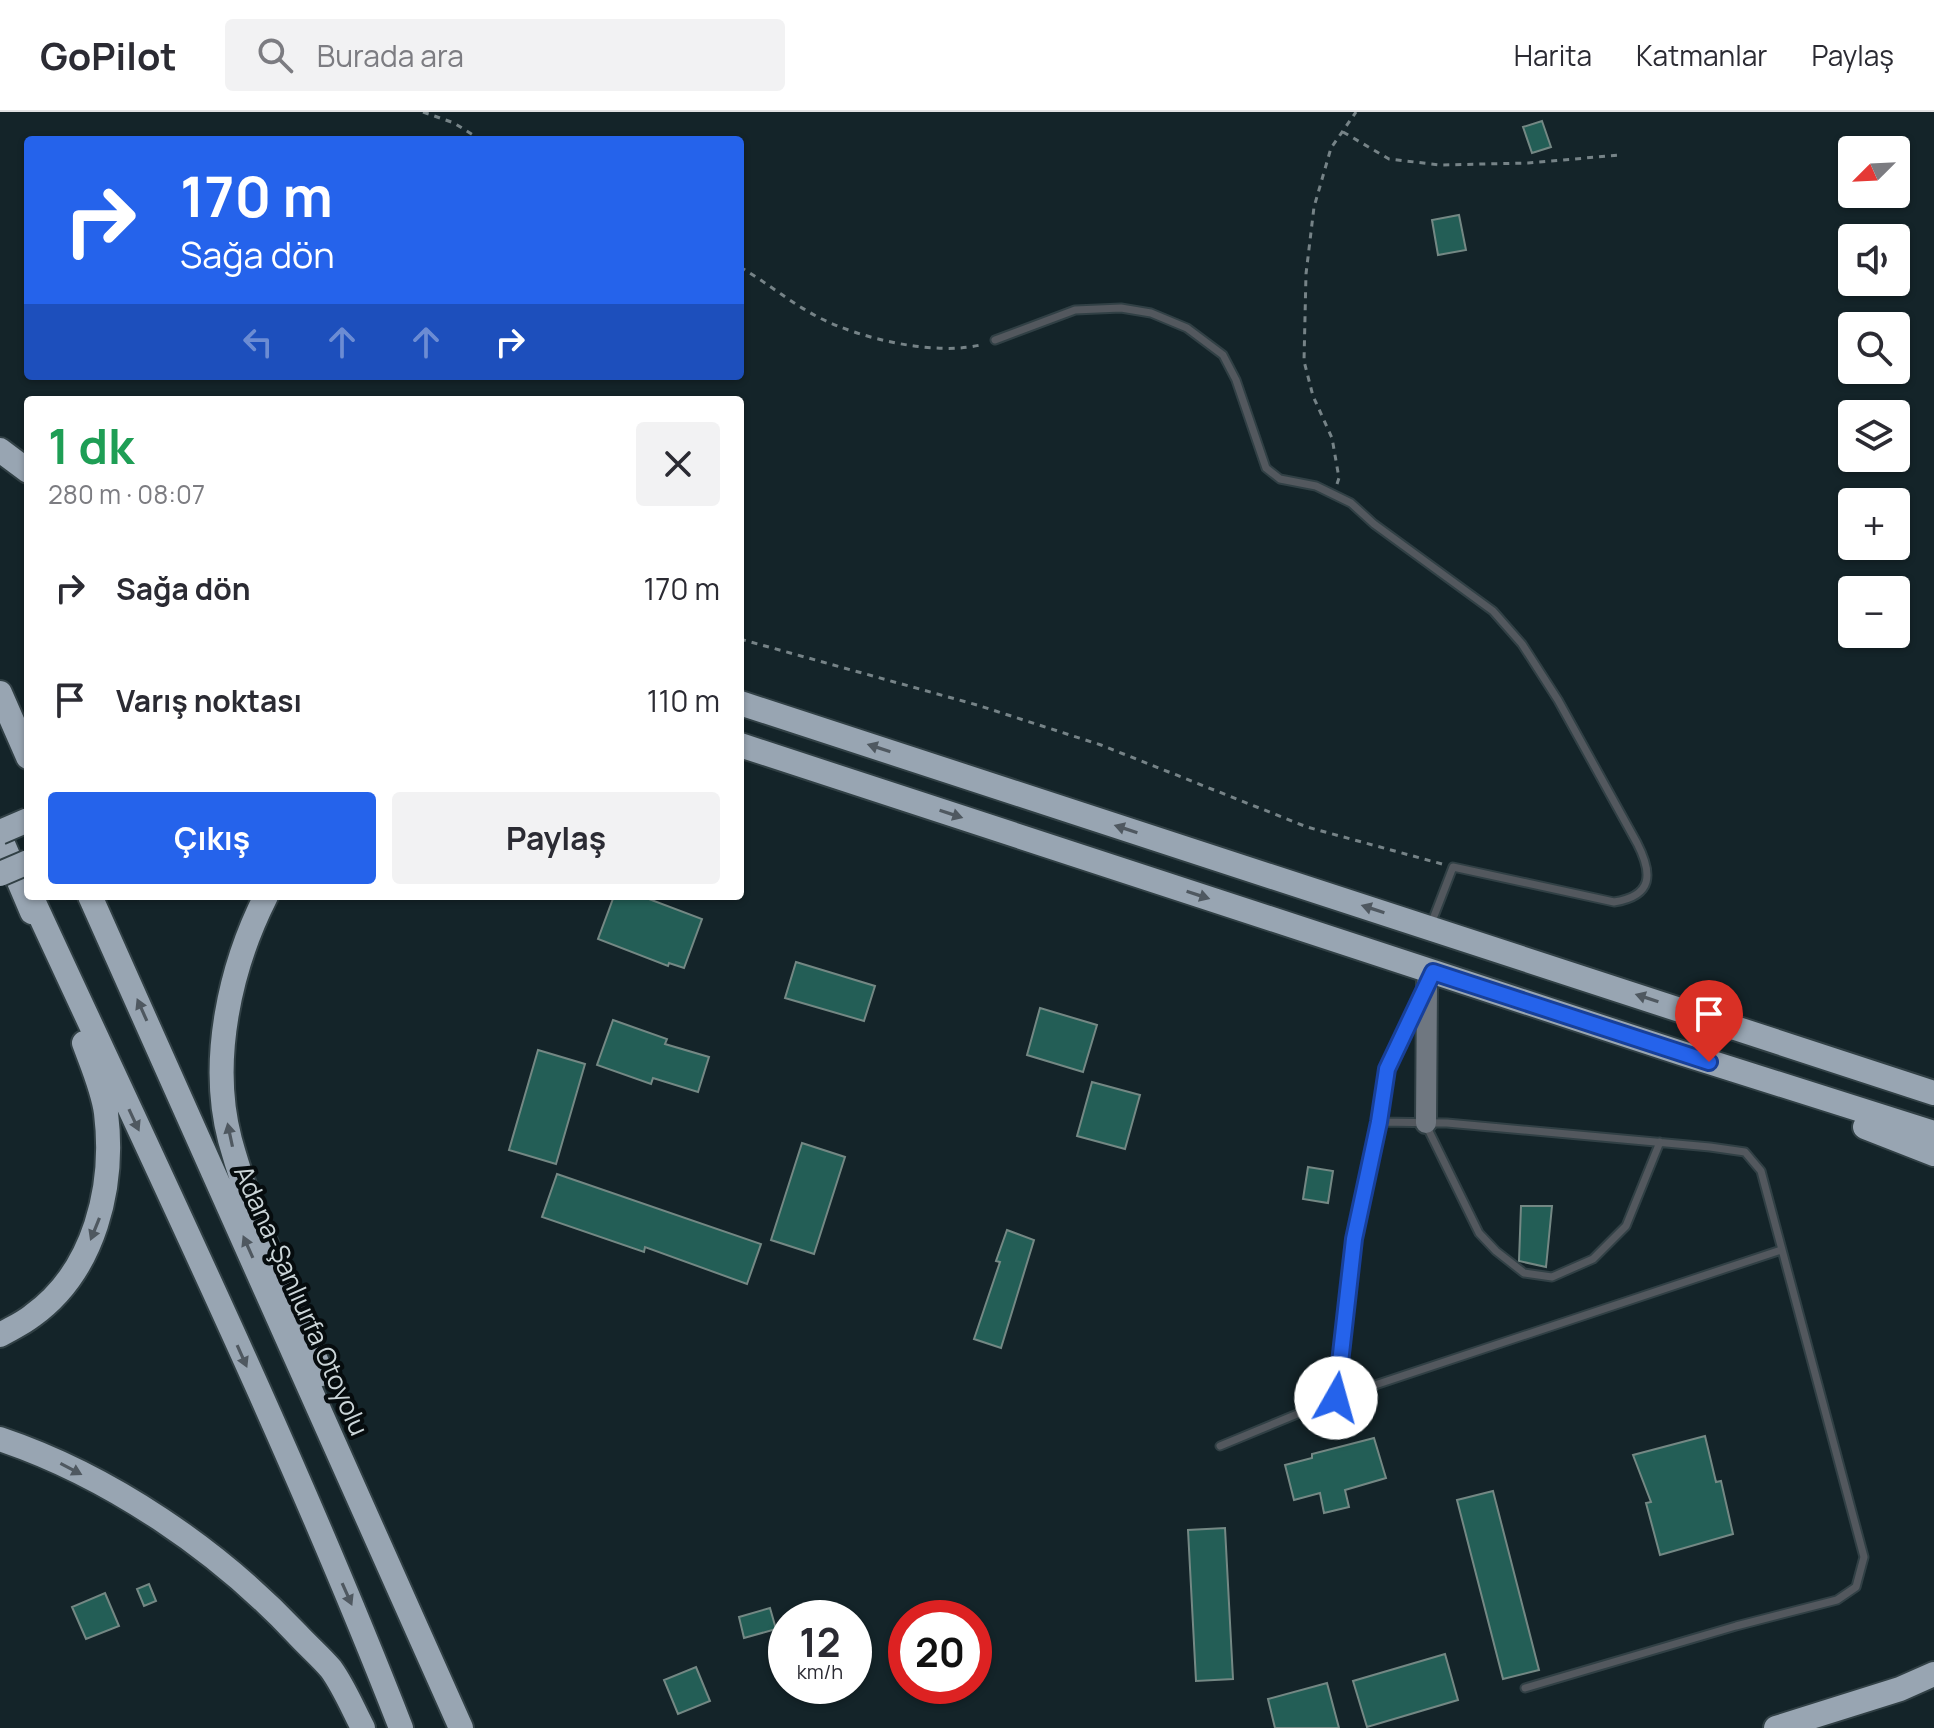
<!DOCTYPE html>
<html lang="tr">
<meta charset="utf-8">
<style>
:root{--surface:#fff;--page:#f2f2f3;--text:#2b2b33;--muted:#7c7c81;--line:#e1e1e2;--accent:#2563eb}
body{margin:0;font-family:Manrope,sans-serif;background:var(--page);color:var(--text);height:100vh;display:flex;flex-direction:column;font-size:30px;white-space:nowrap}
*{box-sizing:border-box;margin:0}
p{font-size:26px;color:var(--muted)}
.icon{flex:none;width:44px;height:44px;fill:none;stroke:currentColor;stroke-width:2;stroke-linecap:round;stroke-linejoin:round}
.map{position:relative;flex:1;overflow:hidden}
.panel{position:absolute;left:24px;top:284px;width:720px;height:504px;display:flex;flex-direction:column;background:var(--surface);border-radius:8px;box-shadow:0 2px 6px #0004}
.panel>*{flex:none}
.hud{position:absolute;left:24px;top:24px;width:720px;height:244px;border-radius:8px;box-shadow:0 2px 6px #0004;background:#2563eb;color:#fff;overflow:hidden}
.needle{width:52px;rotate:246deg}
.controls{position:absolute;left:1838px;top:24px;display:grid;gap:16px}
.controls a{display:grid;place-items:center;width:72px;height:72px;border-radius:8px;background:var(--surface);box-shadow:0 2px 6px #0004;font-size:40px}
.speed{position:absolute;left:768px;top:1488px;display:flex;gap:16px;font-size:40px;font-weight:700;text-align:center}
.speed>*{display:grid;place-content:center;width:104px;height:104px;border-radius:50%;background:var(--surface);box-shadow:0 2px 6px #0004;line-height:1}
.speed small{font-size:20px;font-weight:400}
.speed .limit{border:12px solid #d22;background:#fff;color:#111}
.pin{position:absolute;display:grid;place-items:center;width:68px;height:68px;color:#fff;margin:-82px -34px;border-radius:50% 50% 50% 0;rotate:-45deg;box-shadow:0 0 8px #0007}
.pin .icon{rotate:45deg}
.me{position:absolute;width:88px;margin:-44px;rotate:7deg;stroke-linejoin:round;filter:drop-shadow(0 0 6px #0008)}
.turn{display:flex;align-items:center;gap:28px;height:168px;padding:0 24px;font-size:36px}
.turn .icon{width:104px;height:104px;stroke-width:2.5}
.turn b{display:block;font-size:56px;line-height:68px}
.lanes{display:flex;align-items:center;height:76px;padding:0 24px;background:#0003;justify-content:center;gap:40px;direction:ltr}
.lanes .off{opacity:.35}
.round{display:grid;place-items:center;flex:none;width:84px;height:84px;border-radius:8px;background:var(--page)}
.overview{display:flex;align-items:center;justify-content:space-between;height:136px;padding:0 24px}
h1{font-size:48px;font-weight:700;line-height:60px;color:#1e9e55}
.cta{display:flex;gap:16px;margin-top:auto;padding:16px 24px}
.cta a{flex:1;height:92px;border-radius:8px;background:var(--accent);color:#fff;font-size:32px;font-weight:700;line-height:92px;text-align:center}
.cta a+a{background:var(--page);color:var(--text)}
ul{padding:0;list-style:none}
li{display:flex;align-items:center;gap:24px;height:112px;padding:0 24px}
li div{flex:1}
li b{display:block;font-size:30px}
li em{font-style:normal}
header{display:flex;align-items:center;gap:48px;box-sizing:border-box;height:112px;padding:0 40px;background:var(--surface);border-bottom:2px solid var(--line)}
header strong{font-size:38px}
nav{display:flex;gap:44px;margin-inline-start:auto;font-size:28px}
.search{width:560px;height:72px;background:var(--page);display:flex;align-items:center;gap:20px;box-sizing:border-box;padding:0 28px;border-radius:8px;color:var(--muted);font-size:30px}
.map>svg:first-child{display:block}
.building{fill:#235e56;stroke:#748884;stroke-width:2}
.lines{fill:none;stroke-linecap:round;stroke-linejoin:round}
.lane-casing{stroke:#314045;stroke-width:11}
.secondary-casing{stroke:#314045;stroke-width:24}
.highway-casing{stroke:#314045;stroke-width:28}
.path{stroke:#768387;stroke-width:3;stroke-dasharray:6 6;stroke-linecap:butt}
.lane{stroke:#53585e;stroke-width:7}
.secondary{stroke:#6f7780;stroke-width:20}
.highway{stroke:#98a5b2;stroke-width:24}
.highway-bridge-casing{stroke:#314045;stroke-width:28;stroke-linecap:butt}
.highway-bridge{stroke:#98a5b2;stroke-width:24}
.oneway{fill:#4f5860}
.route-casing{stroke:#184099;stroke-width:20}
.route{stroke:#2563eb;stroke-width:14}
.labels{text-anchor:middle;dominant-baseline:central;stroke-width:8;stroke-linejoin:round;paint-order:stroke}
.street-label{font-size:26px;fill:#cbd5d8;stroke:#060c0e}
</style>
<header>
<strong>GoPilot</strong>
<div class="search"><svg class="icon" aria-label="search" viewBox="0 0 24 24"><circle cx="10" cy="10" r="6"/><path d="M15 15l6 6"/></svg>Burada ara</div>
<nav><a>Harita</a><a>Katmanlar</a><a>Paylaş</a></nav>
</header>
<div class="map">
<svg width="1934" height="1616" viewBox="0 0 1934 1616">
<rect width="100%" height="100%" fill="#142429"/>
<path class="building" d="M 1542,9 L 1551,35 L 1532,41 L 1523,15 Z
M 1459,103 L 1466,138 L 1438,143 L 1432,108 Z
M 614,784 L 641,784 L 702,807 L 684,856 L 669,851 L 668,854 L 598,827 Z
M 796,850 L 875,874 L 864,909 L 785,886 Z
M 1040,896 L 1097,913 L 1083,960 L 1027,943 Z
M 613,908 L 667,927 L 665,932 L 709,945 L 698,980 L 653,966 L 651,972 L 597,953 Z
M 538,938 L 585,952 L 556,1052 L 509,1038 Z
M 1092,970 L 1140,983 L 1125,1037 L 1077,1024 Z
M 802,1031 L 845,1045 L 814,1142 L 771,1128 Z
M 1308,1055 L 1333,1059 L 1328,1091 L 1303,1087 Z
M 557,1062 L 761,1132 L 747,1172 L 645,1135 L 644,1140 L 542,1105 Z
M 1521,1094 L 1552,1094 L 1546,1155 L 1519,1149 Z
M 1007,1118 L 1034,1128 L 1001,1236 L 974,1227 L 1000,1150 L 996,1149 Z
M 1705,1324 L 1716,1370 L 1721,1369 L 1733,1422 L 1660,1443 L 1646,1391 L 1651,1390 L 1633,1343 Z
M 1374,1326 L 1386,1366 L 1345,1378 L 1349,1395 L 1324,1401 L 1320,1381 L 1294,1388 L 1285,1353 L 1312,1346 L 1312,1342 Z
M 1493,1379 L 1539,1558 L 1503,1567 L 1457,1388 Z
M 1225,1416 L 1233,1567 L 1196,1569 L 1188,1418 Z
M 149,1472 L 156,1489 L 144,1494 L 137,1477 Z
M 105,1481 L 119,1514 L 86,1527 L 72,1495 Z
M 770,1496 L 776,1517 L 744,1526 L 739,1505 Z
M 1445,1542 L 1458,1588 L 1367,1615 L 1353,1569 Z
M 696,1555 L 710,1589 L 678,1602 L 664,1568 Z
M 1327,1571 L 1339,1616 L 1275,1616 L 1268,1587 Z"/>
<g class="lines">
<g class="lane-casing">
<path id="lane" d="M 995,228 L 1075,198 L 1121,196 L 1151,201 L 1187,216 L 1223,243 L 1236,268 L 1266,356 L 1280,367 L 1316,374 L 1351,391 L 1374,412 L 1493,499 L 1522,532 L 1558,588 L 1637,731 C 1653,762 1653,784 1614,790 L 1453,755 L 1431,812
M 1379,1010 L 1447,1011 L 1710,1035 L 1745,1040 L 1761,1059 L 1864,1445 L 1856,1475 L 1837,1488 L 1736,1514 L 1525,1576
M 1426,1013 L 1479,1121 L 1496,1139 L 1524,1161 L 1552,1165 L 1593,1147 L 1626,1114 L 1660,1030
M 1336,1286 L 1354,1127 L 1379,1010 L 1387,957 L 1420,887
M 1220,1334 L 1336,1286 L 1781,1138"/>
</g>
<g class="secondary-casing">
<path id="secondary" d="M 1426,1011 L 1427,871"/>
</g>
<g class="highway-casing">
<path id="highway" d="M 0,338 L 28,359
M 0,581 L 28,645
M 740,591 L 1934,981
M 740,633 L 1681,941 L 1934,1021
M 0,725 L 32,800
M 31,784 C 158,1059 291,1334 401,1616
M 90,784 L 461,1616
M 266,784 C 230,855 209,949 230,1028 C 252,1108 289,1185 322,1262
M 1865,1015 L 1934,1042
M 0,1223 C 10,1217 22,1212 32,1204 C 95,1159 115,1074 106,1001 C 103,978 92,953 84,931
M 0,1327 C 110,1364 218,1438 297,1522 C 308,1534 321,1545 331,1557 C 344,1575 353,1597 363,1616
M 1776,1616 L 1900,1577 L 1934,1562"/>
</g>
<path class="path" d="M 423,0 L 454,11 L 481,28
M 1343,20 L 1389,47 L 1440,53 L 1528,51 L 1620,43
M 740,155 C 766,170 791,191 818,205 C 860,227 938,245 984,232
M 1337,372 L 1339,366 L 1332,326 L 1313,284 L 1304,249 L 1306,162 L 1314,95 L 1331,36 L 1356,0
M 740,527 L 977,593 L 1101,633 L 1307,715 L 1442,752"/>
<use href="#lane" class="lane"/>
<use href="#secondary" class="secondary"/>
<use href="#highway" class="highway"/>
<g class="highway-bridge-casing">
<path id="highway-bridge" d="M 0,720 L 28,708
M 0,762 L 28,750"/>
</g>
<use href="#highway-bridge" class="highway-bridge"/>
</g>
<defs><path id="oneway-solid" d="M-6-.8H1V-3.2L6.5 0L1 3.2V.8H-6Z" transform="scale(2)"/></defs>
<g class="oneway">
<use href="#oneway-solid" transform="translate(879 636) rotate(-162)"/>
<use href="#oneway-solid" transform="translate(951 702) rotate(18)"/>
<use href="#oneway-solid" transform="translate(1126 717) rotate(-162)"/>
<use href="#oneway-solid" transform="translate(1198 783) rotate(18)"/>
<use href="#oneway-solid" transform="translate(1373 797) rotate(-162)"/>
<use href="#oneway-solid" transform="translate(1647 886) rotate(-162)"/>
<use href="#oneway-solid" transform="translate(142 898) rotate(-114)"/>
<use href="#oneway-solid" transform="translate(134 1008) rotate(65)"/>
<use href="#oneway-solid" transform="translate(230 1023) rotate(-102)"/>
<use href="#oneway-solid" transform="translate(95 1117) rotate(112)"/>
<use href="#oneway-solid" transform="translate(248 1135) rotate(-114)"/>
<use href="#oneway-solid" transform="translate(242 1244) rotate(66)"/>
<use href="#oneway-solid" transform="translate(71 1357) rotate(28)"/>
<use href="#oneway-solid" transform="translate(347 1482) rotate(66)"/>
</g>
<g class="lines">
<g class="route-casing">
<path id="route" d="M 1336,1286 L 1354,1127 L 1379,1010 L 1387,957 L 1433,860 L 1709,950"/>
</g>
<use href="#route" class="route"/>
</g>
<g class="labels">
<g class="street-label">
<text transform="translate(302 1188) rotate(66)">Adana-Şanlıurfa Otoyolu</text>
</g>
</g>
</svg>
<div class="controls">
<a><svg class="needle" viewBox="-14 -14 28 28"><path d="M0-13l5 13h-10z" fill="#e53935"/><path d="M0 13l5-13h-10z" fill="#7c7c81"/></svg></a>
<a><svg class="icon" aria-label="sound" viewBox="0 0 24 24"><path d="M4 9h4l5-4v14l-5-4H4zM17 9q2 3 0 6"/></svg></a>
<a><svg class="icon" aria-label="search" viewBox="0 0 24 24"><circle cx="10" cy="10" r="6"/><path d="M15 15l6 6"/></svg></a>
<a><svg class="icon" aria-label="layers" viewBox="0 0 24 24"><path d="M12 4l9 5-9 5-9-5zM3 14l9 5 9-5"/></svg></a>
<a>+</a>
<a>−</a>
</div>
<div class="speed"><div>12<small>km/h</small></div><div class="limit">20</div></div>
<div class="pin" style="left:1709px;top:950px;background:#d93025"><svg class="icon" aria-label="arrive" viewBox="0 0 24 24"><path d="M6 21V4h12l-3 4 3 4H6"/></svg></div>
<svg class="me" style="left:1336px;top:1286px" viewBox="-20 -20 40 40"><circle r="19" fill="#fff"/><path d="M0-13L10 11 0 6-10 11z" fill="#2563eb"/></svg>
<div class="hud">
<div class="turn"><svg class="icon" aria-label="right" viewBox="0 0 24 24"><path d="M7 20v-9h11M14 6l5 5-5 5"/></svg><div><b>170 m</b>Sağa dön</div></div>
<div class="lanes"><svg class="icon off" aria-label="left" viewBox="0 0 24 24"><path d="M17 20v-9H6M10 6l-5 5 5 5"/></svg><svg class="icon off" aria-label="ahead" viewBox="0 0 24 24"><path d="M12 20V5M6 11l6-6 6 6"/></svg><svg class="icon off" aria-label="ahead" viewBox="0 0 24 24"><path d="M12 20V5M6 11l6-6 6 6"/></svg><svg class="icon" aria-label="right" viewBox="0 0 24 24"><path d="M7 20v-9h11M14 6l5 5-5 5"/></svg></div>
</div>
<section class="panel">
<div class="overview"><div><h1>1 dk</h1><p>280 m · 08:07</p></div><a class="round"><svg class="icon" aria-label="close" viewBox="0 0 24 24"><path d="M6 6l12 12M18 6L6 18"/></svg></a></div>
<ul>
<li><svg class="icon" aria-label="right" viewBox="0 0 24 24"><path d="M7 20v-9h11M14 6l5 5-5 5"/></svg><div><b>Sağa dön</b></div><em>170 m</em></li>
<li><svg class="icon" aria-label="arrive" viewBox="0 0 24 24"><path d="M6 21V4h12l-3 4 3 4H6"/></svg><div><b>Varış noktası</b></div><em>110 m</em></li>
</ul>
<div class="cta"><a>Çıkış</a><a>Paylaş</a></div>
</section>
</div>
